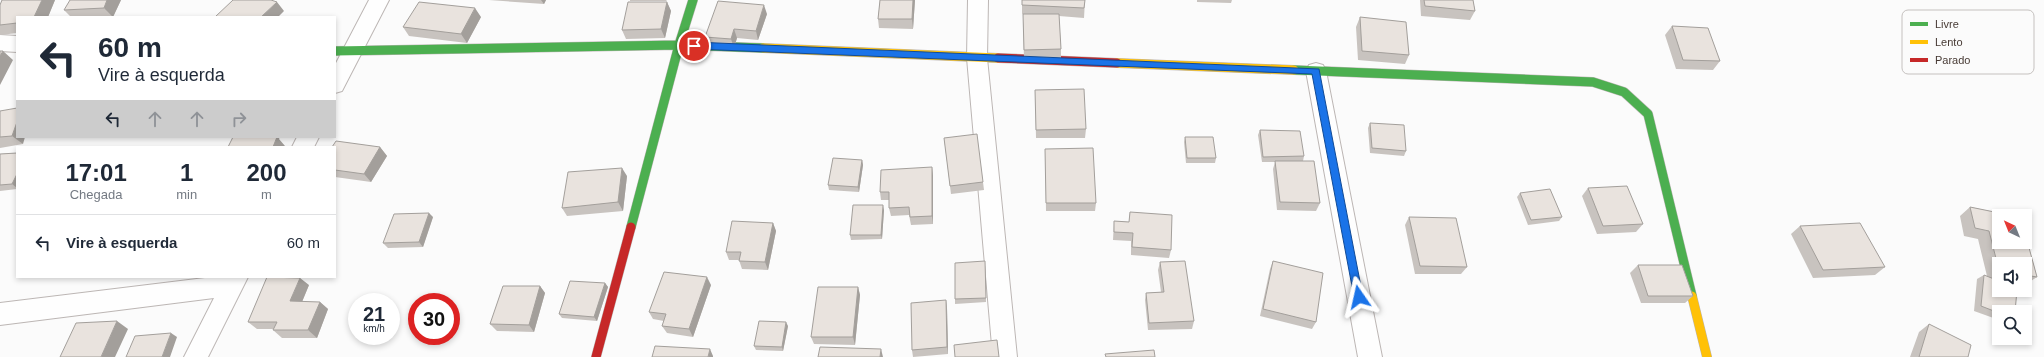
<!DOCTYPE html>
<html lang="pt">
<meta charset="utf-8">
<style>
:root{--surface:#fff;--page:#f2f2f3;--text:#1f2937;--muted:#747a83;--line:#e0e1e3}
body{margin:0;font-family:Arial,sans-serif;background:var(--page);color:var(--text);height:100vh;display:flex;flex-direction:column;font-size:15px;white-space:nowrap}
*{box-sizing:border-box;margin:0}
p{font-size:13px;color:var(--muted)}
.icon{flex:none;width:22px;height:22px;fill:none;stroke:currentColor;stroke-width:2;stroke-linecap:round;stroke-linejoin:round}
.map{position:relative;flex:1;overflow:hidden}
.sheet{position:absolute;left:16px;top:146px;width:320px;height:132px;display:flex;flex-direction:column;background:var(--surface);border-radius:0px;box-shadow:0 2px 6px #0003}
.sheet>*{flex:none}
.top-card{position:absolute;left:16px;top:16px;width:320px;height:122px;border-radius:0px;box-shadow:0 2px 6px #0003;background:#fff;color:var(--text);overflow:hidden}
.needle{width:26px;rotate:317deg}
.fabs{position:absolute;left:1992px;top:209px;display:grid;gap:8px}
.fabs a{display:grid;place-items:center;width:40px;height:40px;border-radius:0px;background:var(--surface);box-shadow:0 2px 6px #0003;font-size:20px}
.speed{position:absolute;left:348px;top:293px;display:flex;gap:8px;font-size:20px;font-weight:700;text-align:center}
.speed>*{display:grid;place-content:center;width:52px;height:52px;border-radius:50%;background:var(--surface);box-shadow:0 2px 6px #0003;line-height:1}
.speed small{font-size:10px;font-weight:400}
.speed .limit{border:6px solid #d22;background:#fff;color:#111}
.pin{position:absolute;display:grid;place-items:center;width:34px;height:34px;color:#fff;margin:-17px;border:2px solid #fff;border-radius:50%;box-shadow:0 1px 4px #0007}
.me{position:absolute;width:44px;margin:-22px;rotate:349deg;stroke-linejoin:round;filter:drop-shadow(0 0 3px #0008)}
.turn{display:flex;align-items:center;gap:14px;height:84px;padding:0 16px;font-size:18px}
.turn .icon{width:52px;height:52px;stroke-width:2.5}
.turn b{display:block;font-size:28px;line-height:34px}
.lanes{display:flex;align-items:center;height:38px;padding:0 16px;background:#0003;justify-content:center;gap:20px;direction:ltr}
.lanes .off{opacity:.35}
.eta{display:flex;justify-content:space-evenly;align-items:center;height:68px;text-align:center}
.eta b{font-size:24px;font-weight:700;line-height:28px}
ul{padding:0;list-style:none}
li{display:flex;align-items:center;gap:12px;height:56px;padding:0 16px;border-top:1px solid var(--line)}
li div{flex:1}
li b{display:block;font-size:15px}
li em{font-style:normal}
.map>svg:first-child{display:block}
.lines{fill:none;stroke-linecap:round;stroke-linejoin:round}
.street-casing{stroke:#bcb6b4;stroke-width:2}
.fast-casing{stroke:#bcb6b4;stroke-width:10}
.slow-casing{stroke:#bcb6b4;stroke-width:10}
.jam-casing{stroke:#bcb6b4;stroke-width:10}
.street{fill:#fefefe;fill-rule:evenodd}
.fast{stroke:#4caf50;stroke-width:9}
.slow{stroke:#ffc107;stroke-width:9}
.jam{stroke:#c62828;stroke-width:9}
.wall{fill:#c8c3bf}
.shaded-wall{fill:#a39f9b}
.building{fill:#e9e3de;stroke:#a39f9b}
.route{fill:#1a73e8;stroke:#114b97}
.key{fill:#fbfbfb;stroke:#c5c1bf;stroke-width:1}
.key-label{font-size:11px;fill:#473a34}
</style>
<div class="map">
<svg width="2044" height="357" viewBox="0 0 2044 357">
<rect width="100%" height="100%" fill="#fbfbfb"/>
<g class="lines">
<g class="street-casing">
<path id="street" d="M 369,0 L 389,0 L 342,91 L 335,93 L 335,65 Z
M 968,0 L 988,0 L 987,58 L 1017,357 L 993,357 L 967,58 Z
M 0,35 L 17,36 L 17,52 L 0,51 Z
M 1316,63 L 1323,65 L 1326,71 L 1382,357 L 1358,357 L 1306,71 L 1309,65 Z
M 297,137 L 319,137 L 314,147 L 292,147 Z
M 213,277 L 248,277 L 208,357 L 184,357 L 214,298 L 0,325 L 0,303 Z"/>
</g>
<g class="fast-casing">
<path id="fast" d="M 335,51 L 679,45 L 763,48
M 1294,70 L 1593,82 L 1624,92 L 1648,114 L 1692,296
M 631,227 L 679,45 L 693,0"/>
</g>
<g class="slow-casing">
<path id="slow" d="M 763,48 L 998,58
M 1117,63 L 1294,70
M 1692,296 L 1707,357"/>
</g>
<g class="jam-casing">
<path id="jam" d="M 998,58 L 1117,63
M 596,357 L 631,227"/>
</g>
<use href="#street" class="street"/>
<use href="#fast" class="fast"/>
<use href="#slow" class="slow"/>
<use href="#jam" class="jam"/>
</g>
<path class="wall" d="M 55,0 L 48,17 L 17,17 L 17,33 L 1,35 L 0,35 L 0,5 Z
M 121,0 L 113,17 L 71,17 L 64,10 Z
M 489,0 L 546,0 L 544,4 Z
M 630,0 L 667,0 L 666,1 L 630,1 Z
M 880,0 L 915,0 L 913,29 L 879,28 L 878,19 Z
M 1085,0 L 1084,18 L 1059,16 L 1061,49 L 1061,58 L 1024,59 L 1023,24 L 1025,14 L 1022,14 L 1022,5 Z
M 1197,0 L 1232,0 L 1231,3 L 1197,2 Z
M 1420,0 L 1473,0 L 1475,11 L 1470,20 L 1421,16 Z
M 667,2 L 671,11 L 665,38 L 626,39 L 622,30 Z
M 767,14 L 758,40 L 737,38 L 734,48 L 708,46 L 705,37 Z
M 481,17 L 467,43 L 409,36 L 403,27 Z
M 1360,17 L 1409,55 L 1405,64 L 1358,60 L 1356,27 Z
M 1672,26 L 1720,61 L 1713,70 L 1676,69 L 1665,35 Z
M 1035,90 L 1086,129 L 1085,138 L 1036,138 Z
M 0,111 L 23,144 L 0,148 Z
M 1370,123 L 1406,151 L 1404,156 L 1370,153 L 1368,128 Z
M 1260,130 L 1304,156 L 1303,161 L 1320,203 L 1316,211 L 1277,210 L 1273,169 L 1275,162 L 1262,162 L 1258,135 Z
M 1185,137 L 1216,158 L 1215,163 L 1186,163 L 1184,142 Z
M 944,138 L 983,182 L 984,190 L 951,194 Z
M 335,147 L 380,147 L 387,156 L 371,182 L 335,177 Z
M 1045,149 L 1096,203 L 1095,211 L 1046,211 Z
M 17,153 L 17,189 L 0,191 L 0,154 Z
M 862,160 L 863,165 L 859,192 L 829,190 L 828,185 Z
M 932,167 L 933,176 L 933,224 L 911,225 L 909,215 L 891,216 L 889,208 L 889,200 L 881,200 L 880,192 Z
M 627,176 L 623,211 L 567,216 L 562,208 Z
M 1588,188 L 1643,224 L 1636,232 L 1597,234 L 1582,196 Z
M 1520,193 L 1562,217 L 1559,221 L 1528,225 L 1517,197 Z
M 1970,207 L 2014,216 L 1999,216 L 1999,242 L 2025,242 L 2025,233 L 2037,277 L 2025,285 L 2025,264 L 1999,264 L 1999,280 L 1993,279 L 1999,281 L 1999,290 L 2017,290 L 2015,312 L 1999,312 L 1999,320 L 1974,311 L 1977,279 L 1984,275 L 1987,276 L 1978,239 L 1964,236 L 1960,216 Z
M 884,210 L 882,239 L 851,240 L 850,235 Z
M 1130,212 L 1171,250 L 1169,258 L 1131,255 L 1131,241 L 1113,240 L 1114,221 L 1129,222 Z
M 433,217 L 423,247 L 388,248 L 383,243 Z
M 1409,217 L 1467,267 L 1461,274 L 1415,274 L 1405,225 Z
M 773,223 L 776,231 L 768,270 L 742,269 L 739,260 L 729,260 L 726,252 Z
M 1800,226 L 1885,267 L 1875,275 L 1813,278 L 1791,234 Z
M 985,261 L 986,302 L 955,304 L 955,299 Z
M 1273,261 L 1316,322 L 1312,329 L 1260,316 L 1270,269 Z
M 1160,262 L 1194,321 L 1192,329 L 1148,330 L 1145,300 L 1146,293 L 1161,292 L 1158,270 Z
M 1638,265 L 1693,296 L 1685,303 L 1641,303 L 1630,273 Z
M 605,283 L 608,287 L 597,321 L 562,318 L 559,314 Z
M 309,285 L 302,302 L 320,302 L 328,309 L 317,338 L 282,338 L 273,330 L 274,329 L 257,329 L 248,322 Z
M 711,285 L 693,337 L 667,333 L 662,326 L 664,321 L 653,319 L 649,312 Z
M 540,286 L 545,293 L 534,332 L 497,331 L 490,324 Z
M 858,287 L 860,295 L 855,345 L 814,344 L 811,337 Z
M 946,300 L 947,308 L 948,354 L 913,357 L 912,350 Z
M 1929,324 L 1968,357 L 1910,357 L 1919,332 Z
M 788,326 L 783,351 L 756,350 L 754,346 Z"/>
<path class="shaded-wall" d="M 42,0 L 55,0 L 48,17 L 34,17 Z
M 107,0 L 121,0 L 113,17 L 104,8 Z
M 541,0 L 546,0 L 544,4 Z
M 913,0 L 915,0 L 913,29 L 912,19 Z
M 277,2 L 284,11 L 278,17 L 261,17 Z
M 667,2 L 671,11 L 665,38 L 661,29 Z
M 764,5 L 767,14 L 758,40 L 756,31 Z
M 475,8 L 481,17 L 467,43 L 461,34 Z
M 734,29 L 737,38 L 734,48 L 731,39 Z
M 3,51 L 13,60 L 0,85 L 0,56 Z
M 17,122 L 17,137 L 25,137 L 23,144 L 12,136 Z
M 268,137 L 280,137 L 279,139 L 285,146 L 284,147 L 273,147 Z
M 380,147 L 387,156 L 371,182 L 364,174 Z
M 862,160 L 863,165 L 859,192 L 858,187 Z
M 932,167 L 933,176 L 933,224 L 932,216 Z
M 622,168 L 627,176 L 623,211 L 618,202 Z
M 17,174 L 17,188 L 12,184 Z
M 883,205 L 884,210 L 882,239 L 881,235 Z
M 429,213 L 433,217 L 423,247 L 419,242 Z
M 773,223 L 776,231 L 768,270 L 765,262 Z
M 707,277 L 711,285 L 693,337 L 689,329 Z
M 300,278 L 309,285 L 299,309 L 290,301 Z
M 605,283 L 608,287 L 597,321 L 594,317 Z
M 540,286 L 545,293 L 534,332 L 529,325 Z
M 858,287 L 860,295 L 855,345 L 853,337 Z
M 946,300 L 947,308 L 948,354 L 947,347 Z
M 320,302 L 328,309 L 317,338 L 308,330 Z
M 117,321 L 128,329 L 115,357 L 101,357 Z
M 786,322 L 788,326 L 783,351 L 782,347 Z
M 171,333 L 177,337 L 170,357 L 162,357 Z
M 710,349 L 713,356 L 713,357 L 708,357 Z
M 881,349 L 883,357 L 880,357 Z"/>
<path class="building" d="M 2,0 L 42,0 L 34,17 L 17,17 L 17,23 L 0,25 L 0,5 Z
M 70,0 L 107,0 L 104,8 L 64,10 Z
M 233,0 L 271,0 L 277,2 L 261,17 L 215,17 Z
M 880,0 L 913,0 L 912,19 L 878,19 Z
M 1022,0 L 1085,0 L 1084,8 L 1022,5 Z
M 1424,0 L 1473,0 L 1475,11 L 1425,6 Z
M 718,1 L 764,5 L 756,31 L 734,29 L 731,39 L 705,37 Z
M 419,2 L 475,8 L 461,34 L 403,27 Z
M 628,2 L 667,2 L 661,29 L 622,30 Z
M 1023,14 L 1059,14 L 1061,49 L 1024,50 Z
M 1360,17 L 1406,22 L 1409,55 L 1362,51 Z
M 1672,26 L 1708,28 L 1720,61 L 1683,60 Z
M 0,51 L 3,51 L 0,56 Z
M 1084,89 L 1086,129 L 1036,130 L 1035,90 Z
M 17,108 L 17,122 L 12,136 L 0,137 L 0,111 Z
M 1370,123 L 1404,125 L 1406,151 L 1372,148 Z
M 1260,130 L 1300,131 L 1304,156 L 1263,157 Z
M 977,134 L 983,182 L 950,186 L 944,138 Z
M 233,137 L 277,137 L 273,147 L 228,147 Z
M 1185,137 L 1213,137 L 1216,158 L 1187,158 Z
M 336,141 L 380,147 L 364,174 L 335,170 L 335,147 L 332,147 Z
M 1093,148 L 1096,203 L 1046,203 L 1045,149 Z
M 17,153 L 17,174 L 12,184 L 0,185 L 0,154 Z
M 833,158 L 862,160 L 858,187 L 828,185 Z
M 1275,161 L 1314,161 L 1320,203 L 1280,202 Z
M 932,167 L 932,216 L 910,217 L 909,207 L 889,208 L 889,192 L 880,192 L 881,170 Z
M 622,168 L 618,202 L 562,208 L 568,172 Z
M 1627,186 L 1643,224 L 1603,226 L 1588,188 Z
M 1550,189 L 1562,217 L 1531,220 L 1520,193 Z
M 853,205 L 883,205 L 881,235 L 850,235 Z
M 1970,207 L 2014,216 L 1999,216 L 1999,242 L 2025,242 L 2025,233 L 2037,277 L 2025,275 L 2025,264 L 1999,264 L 1999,270 L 1989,231 L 1975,228 Z
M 1130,212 L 1172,215 L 1171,250 L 1132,247 L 1133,233 L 1114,232 L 1114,221 L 1129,222 Z
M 429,213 L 419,242 L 383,243 L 394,214 Z
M 1409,217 L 1456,218 L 1467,267 L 1420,266 Z
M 732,221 L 773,223 L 765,262 L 739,261 L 741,252 L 726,252 Z
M 1860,223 L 1885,267 L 1823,270 L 1800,226 Z
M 985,261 L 986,298 L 955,299 L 955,263 Z
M 1185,261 L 1194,321 L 1149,323 L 1146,293 L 1164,292 L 1160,262 Z
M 1273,261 L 1323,273 L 1316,322 L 1263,309 Z
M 1638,265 L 1682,265 L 1693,296 L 1648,296 Z
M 664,272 L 707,277 L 689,329 L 662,326 L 666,314 L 649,312 Z
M 1984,275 L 1999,281 L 1999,290 L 2017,290 L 2015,312 L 1999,312 L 1999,313 L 1981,306 Z
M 267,277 L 300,278 L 290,301 L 320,302 L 308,330 L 273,330 L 277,322 L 248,322 Z
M 570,281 L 605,283 L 594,317 L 559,314 Z
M 503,286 L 540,286 L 529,325 L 490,324 Z
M 818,287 L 858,287 L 853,337 L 811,337 Z
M 946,300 L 947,347 L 912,350 L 911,303 Z
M 117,321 L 101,357 L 60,357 L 76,323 Z
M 759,321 L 786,322 L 782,347 L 754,346 Z
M 1929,324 L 1971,345 L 1968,357 L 1919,357 Z
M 171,333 L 162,357 L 126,357 L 135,336 Z
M 997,340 L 999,357 L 955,357 L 954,345 Z
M 655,346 L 710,349 L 708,357 L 652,357 Z
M 820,347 L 881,349 L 880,357 L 818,357 Z
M 1154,350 L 1155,357 L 1106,357 L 1105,354 Z"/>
<path class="route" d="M 694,42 L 1319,69 L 1363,297 L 1359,301 L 1354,297 L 1312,74 L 694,49 L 690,46 Z"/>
<rect x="1902" y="10" width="132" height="64" rx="6" class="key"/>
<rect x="1910" y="22" width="18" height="4" fill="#4caf50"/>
<rect x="1910" y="40" width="18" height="4" fill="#ffc107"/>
<rect x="1910" y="58" width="18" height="4" fill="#c62828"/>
<g class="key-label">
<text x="1935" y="28">Livre</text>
<text x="1935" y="46">Lento</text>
<text x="1935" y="64">Parado</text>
</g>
</svg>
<div class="fabs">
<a><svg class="needle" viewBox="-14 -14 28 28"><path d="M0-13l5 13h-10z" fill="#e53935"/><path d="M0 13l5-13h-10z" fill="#747a83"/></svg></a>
<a><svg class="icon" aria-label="sound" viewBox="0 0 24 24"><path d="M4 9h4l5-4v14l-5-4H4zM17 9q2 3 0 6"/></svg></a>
<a><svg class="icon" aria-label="search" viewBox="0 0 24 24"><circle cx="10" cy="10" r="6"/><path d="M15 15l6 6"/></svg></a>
</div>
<div class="speed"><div>21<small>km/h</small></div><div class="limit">30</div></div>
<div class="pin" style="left:694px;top:46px;background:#d93025"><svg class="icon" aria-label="arrive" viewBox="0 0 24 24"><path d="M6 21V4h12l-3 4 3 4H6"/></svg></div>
<svg class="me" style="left:1359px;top:297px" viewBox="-20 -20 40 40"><path d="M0-17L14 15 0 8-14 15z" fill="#1a73e8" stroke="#fff" stroke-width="4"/></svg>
<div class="top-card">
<div class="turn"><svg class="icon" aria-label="left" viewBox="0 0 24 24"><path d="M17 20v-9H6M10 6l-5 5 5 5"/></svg><div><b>60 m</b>Vire à esquerda</div></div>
<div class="lanes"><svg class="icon" aria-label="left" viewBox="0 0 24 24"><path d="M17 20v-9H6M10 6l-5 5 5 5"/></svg><svg class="icon off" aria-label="ahead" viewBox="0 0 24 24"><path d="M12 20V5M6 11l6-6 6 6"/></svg><svg class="icon off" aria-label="ahead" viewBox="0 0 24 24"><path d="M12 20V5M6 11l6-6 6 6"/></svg><svg class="icon off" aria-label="right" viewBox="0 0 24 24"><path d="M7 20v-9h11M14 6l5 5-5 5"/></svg></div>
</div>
<section class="sheet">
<div class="eta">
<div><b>17:01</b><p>Chegada</p></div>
<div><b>1</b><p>min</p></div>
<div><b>200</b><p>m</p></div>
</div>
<ul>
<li><svg class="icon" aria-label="left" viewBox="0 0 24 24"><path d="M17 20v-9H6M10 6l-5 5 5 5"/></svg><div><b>Vire à esquerda</b></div><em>60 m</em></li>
</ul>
</section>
</div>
